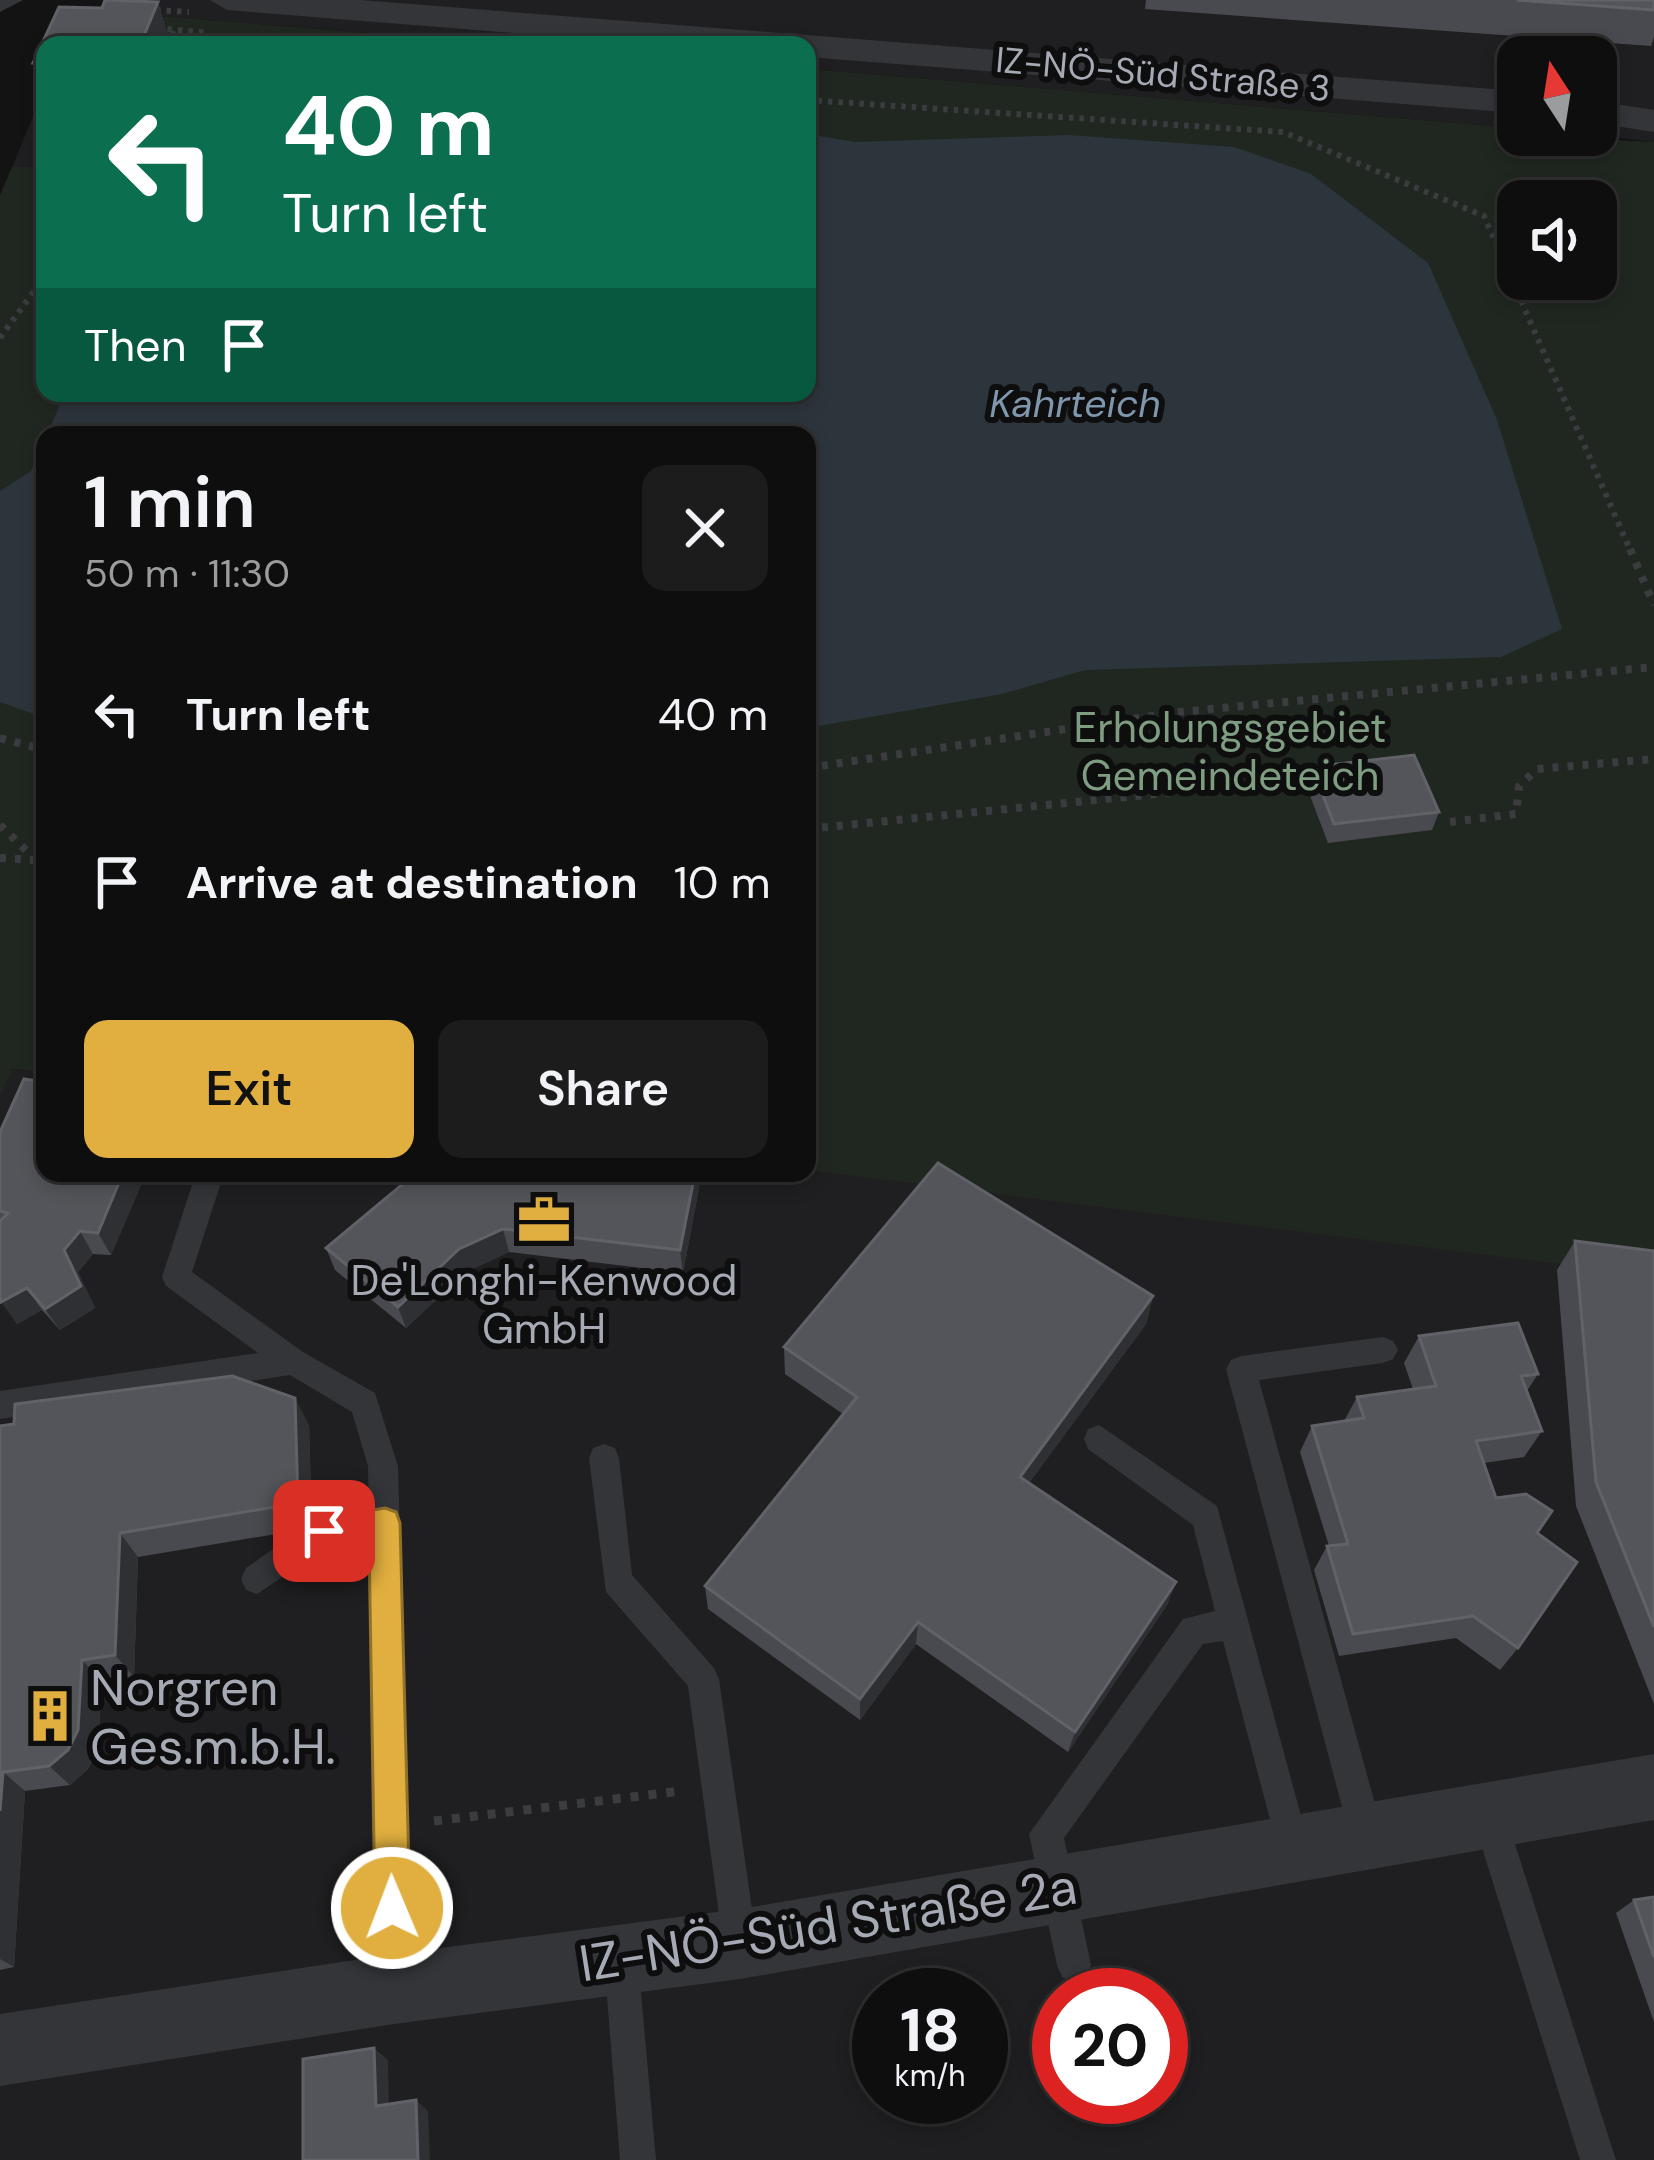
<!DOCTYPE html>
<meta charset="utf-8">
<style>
:root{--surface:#0e0e0f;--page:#1c1c1d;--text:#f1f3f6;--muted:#9b9c9e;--line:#2e2e2f;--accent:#e1af3f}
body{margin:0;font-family:"DM Sans",sans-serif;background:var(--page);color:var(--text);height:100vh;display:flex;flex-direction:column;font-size:45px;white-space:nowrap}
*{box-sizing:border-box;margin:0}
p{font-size:39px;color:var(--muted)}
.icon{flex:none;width:66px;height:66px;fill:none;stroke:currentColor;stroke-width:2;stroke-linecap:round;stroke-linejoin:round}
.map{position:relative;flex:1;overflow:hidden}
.drawer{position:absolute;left:36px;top:426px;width:780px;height:756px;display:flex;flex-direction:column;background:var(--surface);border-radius:24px;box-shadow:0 6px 18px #0003,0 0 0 3px var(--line)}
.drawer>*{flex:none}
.hud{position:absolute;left:36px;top:36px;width:780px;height:366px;border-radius:24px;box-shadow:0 6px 18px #0003,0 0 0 3px var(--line);background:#0b6e4f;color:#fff;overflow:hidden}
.needle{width:78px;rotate:348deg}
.buttons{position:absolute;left:1497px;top:36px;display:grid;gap:24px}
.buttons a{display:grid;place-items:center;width:120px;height:120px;border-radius:24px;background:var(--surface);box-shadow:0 6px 18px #0003,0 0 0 3px var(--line);font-size:60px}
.speed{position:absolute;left:852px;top:1968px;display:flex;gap:24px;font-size:60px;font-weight:700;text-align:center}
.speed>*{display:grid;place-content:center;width:156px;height:156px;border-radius:50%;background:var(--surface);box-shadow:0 6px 18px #0003,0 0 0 3px var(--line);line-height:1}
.speed small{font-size:30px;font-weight:400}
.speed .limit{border:18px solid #d22;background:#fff;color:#111}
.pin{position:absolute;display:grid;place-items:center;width:102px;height:102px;color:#fff;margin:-51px;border-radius:24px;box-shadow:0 6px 18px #0006}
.me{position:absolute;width:132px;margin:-66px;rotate:359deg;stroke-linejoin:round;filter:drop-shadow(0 0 9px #0008)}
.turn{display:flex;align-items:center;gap:42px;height:252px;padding:0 48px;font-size:54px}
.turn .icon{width:156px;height:156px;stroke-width:2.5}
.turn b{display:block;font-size:84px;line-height:102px}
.then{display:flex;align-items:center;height:114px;padding:0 48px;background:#0003;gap:24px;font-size:45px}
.round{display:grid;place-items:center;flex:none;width:126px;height:126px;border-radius:24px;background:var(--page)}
.summary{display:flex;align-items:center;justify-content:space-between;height:204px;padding:0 48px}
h1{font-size:72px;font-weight:600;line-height:90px}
.primary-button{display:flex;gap:24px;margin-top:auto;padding:24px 48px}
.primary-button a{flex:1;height:138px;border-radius:24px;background:var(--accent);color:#111;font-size:48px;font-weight:600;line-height:138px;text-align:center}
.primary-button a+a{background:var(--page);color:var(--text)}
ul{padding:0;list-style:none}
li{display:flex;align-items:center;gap:36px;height:168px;padding:0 48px}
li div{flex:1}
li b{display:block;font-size:45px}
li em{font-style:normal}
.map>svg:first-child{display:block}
.built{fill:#1f1f21;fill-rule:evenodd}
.green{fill:#202720;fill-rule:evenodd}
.water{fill:#2d353c}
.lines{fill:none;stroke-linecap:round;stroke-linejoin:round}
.path-far2{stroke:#3a3c40;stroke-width:6;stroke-dasharray:4.5 6;stroke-linecap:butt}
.path-far1{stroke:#3a3c40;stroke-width:8;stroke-dasharray:6 9;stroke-linecap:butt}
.path{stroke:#3a3c40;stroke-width:9;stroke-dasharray:8 10;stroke-linecap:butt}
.service{fill:#343539;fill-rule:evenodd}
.minor{fill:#343539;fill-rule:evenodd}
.wall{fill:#494a4f}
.shaded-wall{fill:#2f3033}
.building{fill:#53555a;stroke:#606268;stroke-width:3}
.route{fill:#e1af3f;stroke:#927229;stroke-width:3}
.labels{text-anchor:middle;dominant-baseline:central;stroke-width:12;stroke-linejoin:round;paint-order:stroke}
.far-street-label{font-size:36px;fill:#a6aab4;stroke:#0e0e0f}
.far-water-label{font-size:39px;font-style:italic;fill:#7f96ac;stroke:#0e0e0f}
.park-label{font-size:42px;fill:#7e9d81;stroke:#0e0e0f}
.poi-label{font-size:42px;fill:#a6aab4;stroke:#0e0e0f}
.near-poi-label{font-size:51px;fill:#a6aab4;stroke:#0e0e0f;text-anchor:start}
.near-street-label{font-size:51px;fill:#a6aab4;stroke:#0e0e0f}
</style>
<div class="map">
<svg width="1654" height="2160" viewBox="0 0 1654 2160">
<rect width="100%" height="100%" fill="#131314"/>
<path class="built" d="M 116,0 L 1654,0 L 1654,142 L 1596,135 L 1596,57 L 1518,57 L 1518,128 L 807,69 L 807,45 L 513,45 L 110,12 L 178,45 L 63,45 L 109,12 Z
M 45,88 L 45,167 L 12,167 Z
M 0,1068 L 45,1073 L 45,1173 L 807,1169 L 1654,1276 L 1654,2160 L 0,2160 ZM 879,1995 L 981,1995 L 981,2097 L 879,2097 ZM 1059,1995 L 1161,1995 L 1161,2097 L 1059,2097 Z"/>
<path class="green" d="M 110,12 L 513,45 L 178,45 Z
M 807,69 L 1518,128 L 1518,135 L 1654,142 L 1654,1276 L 807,1170 L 807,435 L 45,435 L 45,1073 L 12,1069 L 0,1096 L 0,195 L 12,167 L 45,167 L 45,393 L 807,393 ZM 1518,201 L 1596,201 L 1596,279 L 1518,279 Z"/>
<path class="water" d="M 807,134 L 855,142 L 1069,135 L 1234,147 L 1311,174 L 1428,263 L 1497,420 L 1562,629 L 1501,657 L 1085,670 L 1002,694 L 807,728 L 807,435 L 47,435 L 65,393 L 807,393 Z
M 45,440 L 45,718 L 0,702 L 0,491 L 31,471 Z"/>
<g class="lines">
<path class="path-far2" d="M 156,10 L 189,12
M 157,28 L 208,33
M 171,32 L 184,45
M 807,100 L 1283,132 L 1484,216 L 1631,552
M 0,338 L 45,276"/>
<path class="path-far1" d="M 1630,549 L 1654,605
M 0,738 L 45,750
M 807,768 L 1179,712 L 1654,667
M 1450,822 L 1516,814 L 1519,786 L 1537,769 L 1654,759
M 0,825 L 36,860 L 45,861
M 807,829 L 1226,787
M 0,858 L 35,860"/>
<path class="path" d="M 434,1821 L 681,1791"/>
<path class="service" d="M 196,1173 L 224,1173 L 192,1272 L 303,1352 L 375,1393 L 398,1466 L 412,1989 L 406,2001 L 394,2007 L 382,2001 L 376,1989 L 369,1540 L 330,1545 L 257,1594 L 246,1590 L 241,1579 L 246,1568 L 313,1521 L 369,1510 L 368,1466 L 352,1412 L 290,1375 L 0,1419 L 0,1391 L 258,1353 L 166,1286 L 162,1277 Z
M 1383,1337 L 1393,1341 L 1398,1350 L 1393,1359 L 1383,1363 L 1259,1380 L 1384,1837 L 1379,1849 L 1367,1854 L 1355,1849 L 1350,1837 L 1226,1369 L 1231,1360 L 1241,1356 Z
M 1099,1425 L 1217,1506 L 1310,1849 L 1305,1861 L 1293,1866 L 1281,1861 L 1223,1641 L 1203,1644 L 1064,1838 L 1091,1965 L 1086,1977 L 1074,1982 L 1062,1977 L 1057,1965 L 1029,1834 L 1183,1619 L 1215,1611 L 1193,1525 L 1088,1449 L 1084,1439 L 1088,1429 Z
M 604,1444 L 615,1448 L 619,1458 L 632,1575 L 714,1668 L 719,1679 L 757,1944 L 752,1956 L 740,1961 L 728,1956 L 723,1944 L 688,1686 L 606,1592 L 589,1458 L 593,1448 Z
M 1489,1799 L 1501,1804 L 1506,1816 L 1616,2160 L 1580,2160 L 1472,1816 L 1477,1804 Z
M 621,1942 L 633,1947 L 638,1959 L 656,2160 L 620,2160 L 604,1959 L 609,1947 Z"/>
<path class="minor" d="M 0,0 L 23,0 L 0,12 Z
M 210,0 L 360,0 L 1518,91 L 1518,113 L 807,57 L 807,45 L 662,45 L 227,10 Z
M 1596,101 L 1654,110 L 1654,132 L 1596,123 Z
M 1654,1754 L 1654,1820 L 740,1979 L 394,2024 L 0,2086 L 0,2014 L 394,1954 L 740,1909 Z"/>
</g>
<path class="wall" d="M 105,0 L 158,2 L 168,37 L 165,45 L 45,45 L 45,99 L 33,63 L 59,7 L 102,8 Z
M 1146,0 L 1654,0 L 1654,37 L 1651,46 L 1145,9 Z
M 1312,767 L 1439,812 L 1432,830 L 1328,843 L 1306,785 Z
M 0,1132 L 45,1173 L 146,1173 L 111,1255 L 93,1254 L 78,1272 L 95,1308 L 60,1330 L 42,1310 L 17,1324 L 0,1299 Z
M 416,1173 L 697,1173 L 699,1188 L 683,1273 L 509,1252 L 466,1272 L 406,1328 L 335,1270 L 326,1248 Z
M 1575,1241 L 1654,1251 L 1654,1704 L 1576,1506 L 1557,1270 Z
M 1153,1296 L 1146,1324 L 1029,1483 L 1176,1582 L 1167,1605 L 1068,1752 L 916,1644 L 860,1720 L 708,1609 L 705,1586 L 843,1414 L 785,1374 L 784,1347 Z
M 1419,1336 L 1538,1374 L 1527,1391 L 1542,1431 L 1524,1457 L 1484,1463 L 1496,1498 L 1537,1533 L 1518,1648 L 1500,1670 L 1456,1638 L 1339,1656 L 1314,1570 L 1327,1546 L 1329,1546 L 1300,1452 L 1312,1426 L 1344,1421 L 1357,1397 L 1413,1389 L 1404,1363 Z
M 309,1425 L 312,1528 L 138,1557 L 134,1677 L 102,1681 L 98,1750 L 88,1769 L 70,1785 L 25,1791 L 14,1967 L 0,1970 L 0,1426 Z
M 1654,1897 L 1654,2022 L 1616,1913 L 1634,1900 Z"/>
<path class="shaded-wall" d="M 158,2 L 168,37 L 165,45 L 140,45 Z
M 123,1173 L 146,1173 L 111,1255 L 98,1233 Z
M 695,1173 L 697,1173 L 699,1188 L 683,1273 L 680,1250 Z
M 503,1229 L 509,1252 L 466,1272 L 406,1328 L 398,1307 L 459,1249 Z
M 80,1231 L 93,1254 L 78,1272 L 95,1308 L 60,1330 L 45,1309 L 64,1250 Z
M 27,1288 L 42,1310 L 17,1324 L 1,1302 Z
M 1153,1296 L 1146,1324 L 1015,1502 L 1020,1477 Z
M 295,1398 L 309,1425 L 312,1528 L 298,1503 Z
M 120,1533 L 138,1557 L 134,1677 L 115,1655 Z
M 1176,1582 L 1167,1605 L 1068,1752 L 1075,1732 Z
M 918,1622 L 916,1644 L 860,1720 L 860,1699 Z
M 82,1660 L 102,1681 L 98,1750 L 88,1769 L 70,1785 L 49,1766 Z
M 3,1772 L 25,1791 L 14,1967 L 0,1959 L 0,1811 Z
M 374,2048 L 388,2060 L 389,2117 L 376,2106 Z
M 416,2100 L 428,2111 L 430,2160 L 418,2160 Z"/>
<path class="building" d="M 105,0 L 158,2 L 140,45 L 45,45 L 45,63 L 33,63 L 59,7 L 102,8 Z
M 1517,0 L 1654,0 L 1654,10 Z
M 1414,755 L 1439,812 L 1334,824 L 1312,767 Z
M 24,1079 L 45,1082 L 45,1173 L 123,1173 L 98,1233 L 80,1231 L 64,1250 L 81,1286 L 45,1309 L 27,1288 L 1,1302 L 0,1299 L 0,1221 L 8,1213 L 0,1211 L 0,1132 Z
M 938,1163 L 1153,1296 L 1020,1477 L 1176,1582 L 1075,1732 L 918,1622 L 860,1699 L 705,1586 L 857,1397 L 784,1347 Z
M 416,1173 L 695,1173 L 680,1250 L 503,1229 L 459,1249 L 398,1307 L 326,1248 Z
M 1575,1241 L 1654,1251 L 1654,1627 L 1596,1482 Z
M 1518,1323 L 1538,1374 L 1521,1376 L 1542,1431 L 1476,1441 L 1496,1498 L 1526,1494 L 1552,1511 L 1537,1533 L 1577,1562 L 1518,1648 L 1473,1616 L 1353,1634 L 1327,1546 L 1348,1544 L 1312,1426 L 1364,1418 L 1357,1397 L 1436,1386 L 1419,1336 Z
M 232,1376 L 295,1398 L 298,1503 L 120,1533 L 115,1655 L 82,1660 L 78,1730 L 68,1750 L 49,1766 L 3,1772 L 0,1811 L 0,1426 L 14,1424 L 15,1404 Z
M 1654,1897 L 1654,1957 L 1634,1900 Z
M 374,2048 L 376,2106 L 416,2100 L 418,2160 L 303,2160 L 303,2059 Z"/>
<path class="route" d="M 385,1508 L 396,1512 L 400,1523 L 410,1908 L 405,1920 L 392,1925 L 380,1920 L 375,1908 L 369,1540 L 324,1546 L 313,1541 L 308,1531 L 313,1520 Z"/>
<defs>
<g id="office-bare" transform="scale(4.14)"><path d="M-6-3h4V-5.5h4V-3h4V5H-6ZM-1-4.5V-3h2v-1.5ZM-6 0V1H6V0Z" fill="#e1af3f" stroke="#0e0e0f" stroke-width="2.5" paint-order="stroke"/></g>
<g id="building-bare" transform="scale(4.14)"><path d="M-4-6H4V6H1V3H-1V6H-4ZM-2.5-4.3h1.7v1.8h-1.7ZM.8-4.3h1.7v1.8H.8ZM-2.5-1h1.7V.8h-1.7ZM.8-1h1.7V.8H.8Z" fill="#e1af3f" stroke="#0e0e0f" stroke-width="2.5" paint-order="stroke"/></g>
</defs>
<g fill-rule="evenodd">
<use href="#office-bare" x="544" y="1220"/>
<use href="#building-bare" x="50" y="1716"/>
</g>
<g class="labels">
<g class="far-street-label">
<text transform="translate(1163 74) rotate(5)">IZ-NÖ-Süd Straße 3</text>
</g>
<g class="far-water-label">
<text x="1075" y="403">Kahrteich</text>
</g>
<g class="park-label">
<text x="1230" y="727">Erholungsgebiet<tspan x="1230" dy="48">Gemeindeteich</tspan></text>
</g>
<g class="poi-label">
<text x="544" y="1280">De'Longhi-Kenwood<tspan x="544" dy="48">GmbH</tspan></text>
</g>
<g class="near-poi-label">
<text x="90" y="1687">Norgren<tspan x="90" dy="59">Ges.m.b.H.</tspan></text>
</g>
<g class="near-street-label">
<text transform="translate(828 1925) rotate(-9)">IZ-NÖ-Süd Straße 2a</text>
</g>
</g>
</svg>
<div class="buttons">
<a><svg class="needle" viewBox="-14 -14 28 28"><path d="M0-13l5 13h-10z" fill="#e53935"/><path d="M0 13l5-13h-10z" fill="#9b9c9e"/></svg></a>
<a><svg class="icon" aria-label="sound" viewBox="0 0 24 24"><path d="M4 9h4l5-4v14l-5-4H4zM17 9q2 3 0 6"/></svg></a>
</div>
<div class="speed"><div>18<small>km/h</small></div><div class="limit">20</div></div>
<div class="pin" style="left:324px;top:1531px;background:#d93025"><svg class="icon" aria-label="arrive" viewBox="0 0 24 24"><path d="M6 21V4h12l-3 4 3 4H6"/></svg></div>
<svg class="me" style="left:392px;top:1908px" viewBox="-20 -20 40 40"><circle r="17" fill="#e1af3f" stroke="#fff" stroke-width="3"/><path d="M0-11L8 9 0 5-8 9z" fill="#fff"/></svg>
<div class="hud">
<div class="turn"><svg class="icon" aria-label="left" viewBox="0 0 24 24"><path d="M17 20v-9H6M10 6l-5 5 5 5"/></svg><div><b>40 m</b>Turn left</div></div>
<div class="then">Then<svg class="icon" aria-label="arrive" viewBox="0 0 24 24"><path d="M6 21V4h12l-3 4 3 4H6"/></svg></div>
</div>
<section class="drawer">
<div class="summary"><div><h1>1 min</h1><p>50 m · 11:30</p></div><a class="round"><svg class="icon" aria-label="close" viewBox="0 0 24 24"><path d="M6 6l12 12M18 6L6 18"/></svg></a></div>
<ul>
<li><svg class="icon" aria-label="left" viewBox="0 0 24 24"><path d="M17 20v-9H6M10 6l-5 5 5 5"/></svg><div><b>Turn left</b></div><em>40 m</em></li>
<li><svg class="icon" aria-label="arrive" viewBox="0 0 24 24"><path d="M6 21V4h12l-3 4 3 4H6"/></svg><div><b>Arrive at destination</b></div><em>10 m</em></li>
</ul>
<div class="primary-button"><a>Exit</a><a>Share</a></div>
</section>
</div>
